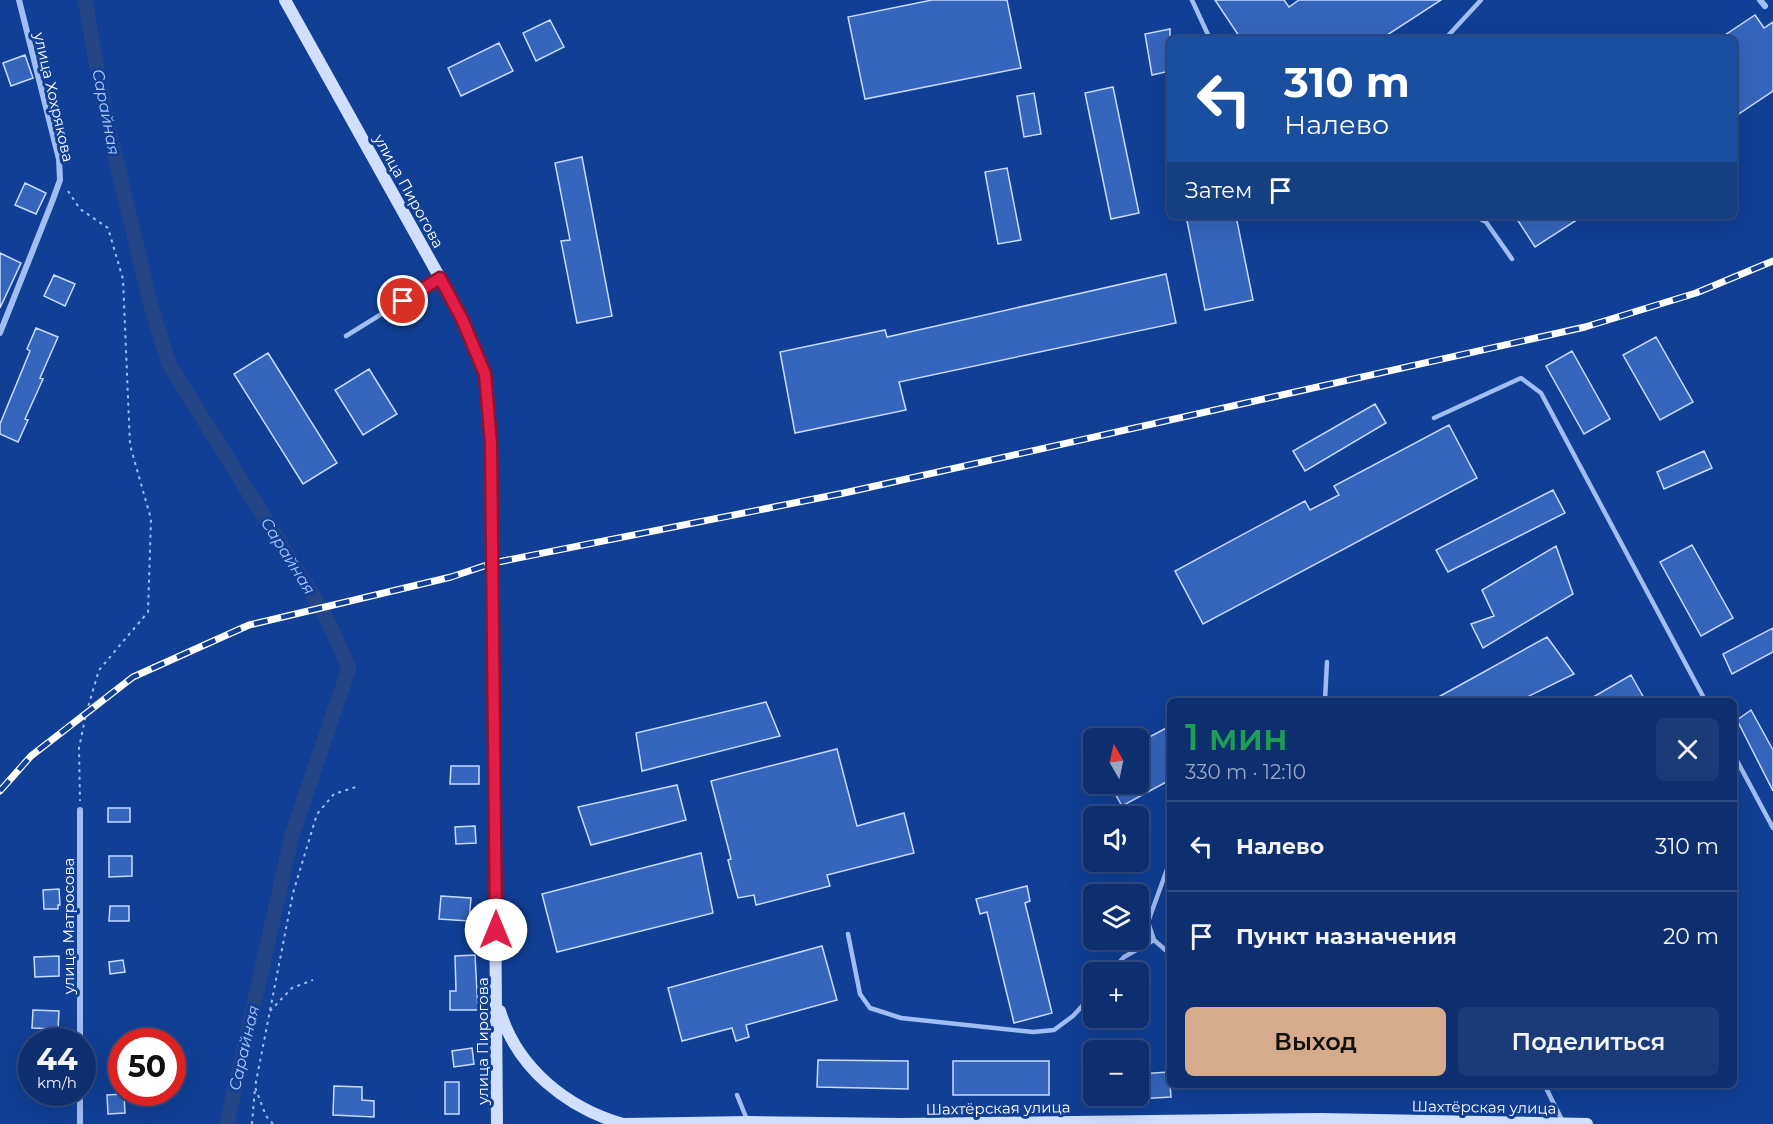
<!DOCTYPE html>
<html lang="ru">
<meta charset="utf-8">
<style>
:root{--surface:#0d2f70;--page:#1b3b78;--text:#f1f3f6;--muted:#9aa9c3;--line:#2d4a83;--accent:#d6ab8b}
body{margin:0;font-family:Montserrat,sans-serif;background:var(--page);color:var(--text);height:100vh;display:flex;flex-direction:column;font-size:22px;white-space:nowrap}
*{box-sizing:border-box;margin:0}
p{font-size:20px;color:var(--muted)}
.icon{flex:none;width:33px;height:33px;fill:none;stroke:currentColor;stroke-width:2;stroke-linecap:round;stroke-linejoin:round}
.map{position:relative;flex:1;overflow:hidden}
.side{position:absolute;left:1167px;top:698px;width:570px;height:390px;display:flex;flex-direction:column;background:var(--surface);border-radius:9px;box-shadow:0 6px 24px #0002,0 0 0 2px var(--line)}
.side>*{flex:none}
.guide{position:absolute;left:1167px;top:36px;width:570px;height:183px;border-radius:9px;box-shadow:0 6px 24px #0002,0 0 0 2px var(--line);background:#1a4fa0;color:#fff;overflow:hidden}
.needle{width:39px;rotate:351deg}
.fabs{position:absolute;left:1083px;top:728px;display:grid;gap:12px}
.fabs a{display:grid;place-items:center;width:66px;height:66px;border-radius:9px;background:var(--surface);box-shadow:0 6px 24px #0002,0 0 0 2px var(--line);font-size:30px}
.speed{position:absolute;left:18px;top:1028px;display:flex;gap:12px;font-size:30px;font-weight:700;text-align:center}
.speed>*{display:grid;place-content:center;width:78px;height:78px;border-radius:50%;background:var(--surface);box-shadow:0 6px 24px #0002,0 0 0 2px var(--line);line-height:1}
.speed small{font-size:15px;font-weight:400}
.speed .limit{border:9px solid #d22;background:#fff;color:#111}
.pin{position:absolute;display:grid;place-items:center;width:51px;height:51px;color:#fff;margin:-26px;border:3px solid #fff;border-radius:50%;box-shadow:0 2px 6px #0007}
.me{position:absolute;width:66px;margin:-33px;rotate:0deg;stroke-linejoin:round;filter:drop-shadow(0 0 4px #0008)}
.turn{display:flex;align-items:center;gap:21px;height:126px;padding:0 18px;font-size:27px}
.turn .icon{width:78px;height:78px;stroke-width:2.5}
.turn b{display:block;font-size:42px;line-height:51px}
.then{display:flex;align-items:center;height:57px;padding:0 18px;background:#0003;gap:12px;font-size:22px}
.round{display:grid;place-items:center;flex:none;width:63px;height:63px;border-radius:9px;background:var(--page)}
.headline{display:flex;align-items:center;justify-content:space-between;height:102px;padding:0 18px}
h1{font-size:36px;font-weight:600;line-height:45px;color:#1e9e55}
.primary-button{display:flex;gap:12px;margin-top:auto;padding:12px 18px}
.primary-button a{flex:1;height:69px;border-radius:9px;background:var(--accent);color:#111;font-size:24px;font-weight:600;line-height:69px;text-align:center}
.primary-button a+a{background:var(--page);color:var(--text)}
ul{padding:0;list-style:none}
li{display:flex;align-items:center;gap:18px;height:90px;padding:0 18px;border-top:2px solid var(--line)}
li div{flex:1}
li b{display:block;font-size:22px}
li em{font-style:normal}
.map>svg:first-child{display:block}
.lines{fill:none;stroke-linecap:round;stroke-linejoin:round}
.canal{stroke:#244687;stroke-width:15}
.building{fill:#3565bc;stroke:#c8dbfd;stroke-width:1.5}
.path{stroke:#a0bef3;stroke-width:2;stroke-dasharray:3 4.5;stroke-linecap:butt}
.service{stroke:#a0bef3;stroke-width:4.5}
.minor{stroke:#a0bef3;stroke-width:6}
.secondary{stroke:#cfdffd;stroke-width:12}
.rail-casing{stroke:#fff;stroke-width:7}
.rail{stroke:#113f95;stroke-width:4.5;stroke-dasharray:14;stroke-linecap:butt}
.route-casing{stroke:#92132f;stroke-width:15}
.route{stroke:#e11d48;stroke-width:10}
.labels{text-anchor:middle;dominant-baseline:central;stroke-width:6;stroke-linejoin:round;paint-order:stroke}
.street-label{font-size:15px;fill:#fff;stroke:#113f95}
.water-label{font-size:16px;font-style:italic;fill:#acc9fa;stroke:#113f95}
</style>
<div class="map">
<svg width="1773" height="1124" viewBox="0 0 1773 1124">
<rect width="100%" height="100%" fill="#113f95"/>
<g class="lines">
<path class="canal" d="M 85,0 L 107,122 L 151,306 L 169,364 L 325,615 L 349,668 L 292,835 L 227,1124"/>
</g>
<path class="building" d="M 932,0 L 1007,0 L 1021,68 L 865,99 L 848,17 Z
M 1215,0 L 1284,0 L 1289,7 L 1299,0 L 1441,0 L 1381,39 L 1241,39 Z
M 1755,15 L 1764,28 L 1773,22 L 1773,91 L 1734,117 L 1734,39 L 1719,39 Z
M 550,20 L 564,47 L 536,61 L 523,33 Z
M 1170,29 L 1170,71 L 1152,75 L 1145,34 Z
M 499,43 L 513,71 L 461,96 L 448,68 Z
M 25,55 L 33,78 L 11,86 L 3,63 Z
M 1113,87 L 1139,213 L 1111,219 L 1085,93 Z
M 1034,93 L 1041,134 L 1024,137 L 1017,96 Z
M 582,157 L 612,316 L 577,323 L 561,241 L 570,240 L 555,163 Z
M 1007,168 L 1021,240 L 998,244 L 985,172 Z
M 25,183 L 46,193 L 36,214 L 15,205 Z
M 1186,216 L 1236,216 L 1253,300 L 1205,310 Z
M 1515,216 L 1583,216 L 1535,247 Z
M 0,253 L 21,263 L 0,308 Z
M 1166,274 L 1176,323 L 899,382 L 906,410 L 795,433 L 780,352 L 885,330 L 887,337 Z
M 54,275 L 75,284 L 65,306 L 44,296 Z
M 36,328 L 58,337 L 40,378 L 43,379 L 25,419 L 28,420 L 18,442 L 0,434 L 0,424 L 30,351 L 27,349 Z
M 1656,337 L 1693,402 L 1660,420 L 1623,355 Z
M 1572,351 L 1610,419 L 1584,434 L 1546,366 Z
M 268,353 L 337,463 L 303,484 L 234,374 Z
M 369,369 L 397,414 L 363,435 L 335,390 Z
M 1375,404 L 1386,423 L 1305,471 L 1293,451 Z
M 1449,425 L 1477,478 L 1203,624 L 1175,571 L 1305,501 L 1310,510 L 1339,495 L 1334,486 Z
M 1704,451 L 1712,468 L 1664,489 L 1657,472 Z
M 1553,490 L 1565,513 L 1448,572 L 1436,550 Z
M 1692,545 L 1733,618 L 1701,636 L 1660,562 Z
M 1556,546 L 1573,594 L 1483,648 L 1471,624 L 1494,616 L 1482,590 Z
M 1773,628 L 1773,652 L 1732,674 L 1723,654 Z
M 1547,637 L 1574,674 L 1521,700 L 1433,700 Z
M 1631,675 L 1645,700 L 1588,700 Z
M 766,702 L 780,736 L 642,771 L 636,733 Z
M 1751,710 L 1773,750 L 1773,791 L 1737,720 Z
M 1170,726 L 1170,780 L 1122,806 L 1109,783 L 1138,783 L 1138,743 Z
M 837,749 L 857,826 L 904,813 L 914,853 L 827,875 L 830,886 L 756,905 L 754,895 L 738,898 L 728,860 L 731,859 L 711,781 Z
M 451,766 L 479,766 L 479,784 L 450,784 Z
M 677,785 L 686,820 L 591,845 L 578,807 Z
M 108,808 L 130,808 L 130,822 L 108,822 Z
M 475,826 L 476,843 L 456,844 L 455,827 Z
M 701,853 L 713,913 L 557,952 L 542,894 Z
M 109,856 L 132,856 L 132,876 L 109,877 Z
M 1027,886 L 1030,901 L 1025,903 L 1052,1013 L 1014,1023 L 987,912 L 980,914 L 976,899 Z
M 59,889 L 60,905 L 58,905 L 58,909 L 44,909 L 43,890 Z
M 441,896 L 471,898 L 469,921 L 439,919 Z
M 110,906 L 129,906 L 129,921 L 109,921 Z
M 822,946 L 837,1000 L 746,1025 L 749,1037 L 736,1041 L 732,1028 L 682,1041 L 668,988 Z
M 475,955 L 478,1010 L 450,1010 L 450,991 L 456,991 L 455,956 Z
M 59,956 L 59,976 L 35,977 L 34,957 Z
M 123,960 L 125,972 L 110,974 L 109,962 Z
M 33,1010 L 59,1011 L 58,1029 L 32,1028 Z
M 472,1048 L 474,1064 L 454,1067 L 452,1051 Z
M 818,1060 L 908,1061 L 908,1089 L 817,1087 Z
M 953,1061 L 1049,1061 L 1049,1095 L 953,1095 Z
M 1169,1072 L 1171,1097 L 1138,1099 L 1138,1074 Z
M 445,1082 L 459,1082 L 459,1114 L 445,1114 Z
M 334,1086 L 362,1087 L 362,1100 L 374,1101 L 374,1117 L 333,1115 Z
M 124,1094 L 125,1113 L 108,1114 L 107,1095 Z"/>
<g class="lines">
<path class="path" d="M 68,191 L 80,209 L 108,228 L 123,279 L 130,445 L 151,519 L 148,612 L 99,670 L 86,714 L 79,748 L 80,801
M 270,1011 L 292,988 L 313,980
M 252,1124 L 255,1088
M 273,1124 L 266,1116 L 255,1087 L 293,893 L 317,814 L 334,794 L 359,786"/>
<path class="service" d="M 1192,0 L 1210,39
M 1445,39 L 1481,0
M 1474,216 L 1486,222 L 1512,259
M 346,336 L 438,279
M 1434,418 L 1521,378 L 1541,393 L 1705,700
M 1325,700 L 1327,662
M 1734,755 L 1773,828
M 1170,861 L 1148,922 L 1154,940 L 1170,954
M 848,934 L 860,994 L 870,1008 L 901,1018 L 1033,1032 L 1054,1030 L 1073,1016 L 1094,993
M 1111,972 L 1124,957 L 1154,940
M 1544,1084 L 1563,1122
M 737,1095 L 748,1122"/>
<path class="minor" d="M 1760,0 L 1765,6
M 0,333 L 52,202 L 60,180 L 59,159 L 19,0
M 80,1041 L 80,810
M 80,1124 L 80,1092"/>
<path class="secondary" d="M 285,0 L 440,278 L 462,319 L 485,374 L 491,443 L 497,1124
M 500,1011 C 517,1068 567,1108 623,1124
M 624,1124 L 748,1122 L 901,1124 L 1320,1119 L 1587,1124"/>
<g class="rail-casing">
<path id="rail" d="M 0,791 L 31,756 L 133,677 L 249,625 L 451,577 L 493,563 L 844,493 L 1585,327 L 1696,293 L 1773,261"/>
</g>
<use href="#rail" class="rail"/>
</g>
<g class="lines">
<g class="route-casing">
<path id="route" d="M 403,301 L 440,278 L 462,319 L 485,374 L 491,443 L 496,930"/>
</g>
<use href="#route" class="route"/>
</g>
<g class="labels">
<g class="street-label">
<text transform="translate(54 97) rotate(77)">улица Хохрякова</text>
<text transform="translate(409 191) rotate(61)">улица Пирогова</text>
<text transform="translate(68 926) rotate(-90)">улица Матросова</text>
<text transform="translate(482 1041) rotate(-90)">улица Пирогова</text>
<text transform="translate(1484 1107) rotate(1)">Шахтёрская улица</text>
<text transform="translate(998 1108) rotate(-1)">Шахтёрская улица</text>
</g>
<g class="water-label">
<text transform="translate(106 112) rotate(79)">Сарайная</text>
<text transform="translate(288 556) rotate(58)">Сарайная</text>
<text transform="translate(244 1048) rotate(-77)">Сарайная</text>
</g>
</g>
</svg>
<div class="fabs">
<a><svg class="needle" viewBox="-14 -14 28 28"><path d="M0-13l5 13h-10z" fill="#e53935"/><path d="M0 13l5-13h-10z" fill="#9aa9c3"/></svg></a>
<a><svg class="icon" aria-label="sound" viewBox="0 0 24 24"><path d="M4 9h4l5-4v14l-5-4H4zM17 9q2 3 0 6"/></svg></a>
<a><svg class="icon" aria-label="layers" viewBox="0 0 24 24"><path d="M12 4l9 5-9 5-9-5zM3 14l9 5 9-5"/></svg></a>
<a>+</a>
<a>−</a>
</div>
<div class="speed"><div>44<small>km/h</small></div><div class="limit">50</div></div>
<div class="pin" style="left:403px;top:301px;background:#d93025"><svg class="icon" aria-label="arrive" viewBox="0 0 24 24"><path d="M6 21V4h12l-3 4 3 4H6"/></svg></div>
<svg class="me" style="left:496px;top:930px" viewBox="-20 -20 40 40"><circle r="19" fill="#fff"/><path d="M0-13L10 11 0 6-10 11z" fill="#e11d48"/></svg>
<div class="guide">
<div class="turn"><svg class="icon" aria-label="left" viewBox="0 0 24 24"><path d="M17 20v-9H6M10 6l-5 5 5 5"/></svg><div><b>310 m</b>Налево</div></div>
<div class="then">Затем<svg class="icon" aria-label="arrive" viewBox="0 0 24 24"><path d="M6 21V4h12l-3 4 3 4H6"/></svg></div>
</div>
<section class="side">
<div class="headline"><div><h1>1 мин</h1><p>330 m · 12:10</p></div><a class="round"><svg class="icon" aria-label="close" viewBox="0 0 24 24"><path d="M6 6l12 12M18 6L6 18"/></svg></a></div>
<ul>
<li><svg class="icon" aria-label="left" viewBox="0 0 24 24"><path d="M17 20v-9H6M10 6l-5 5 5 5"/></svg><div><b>Налево</b></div><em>310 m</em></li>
<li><svg class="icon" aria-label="arrive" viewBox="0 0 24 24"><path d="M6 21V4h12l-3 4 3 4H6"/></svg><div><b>Пункт назначения</b></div><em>20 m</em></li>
</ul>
<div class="primary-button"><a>Выход</a><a>Поделиться</a></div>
</section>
</div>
